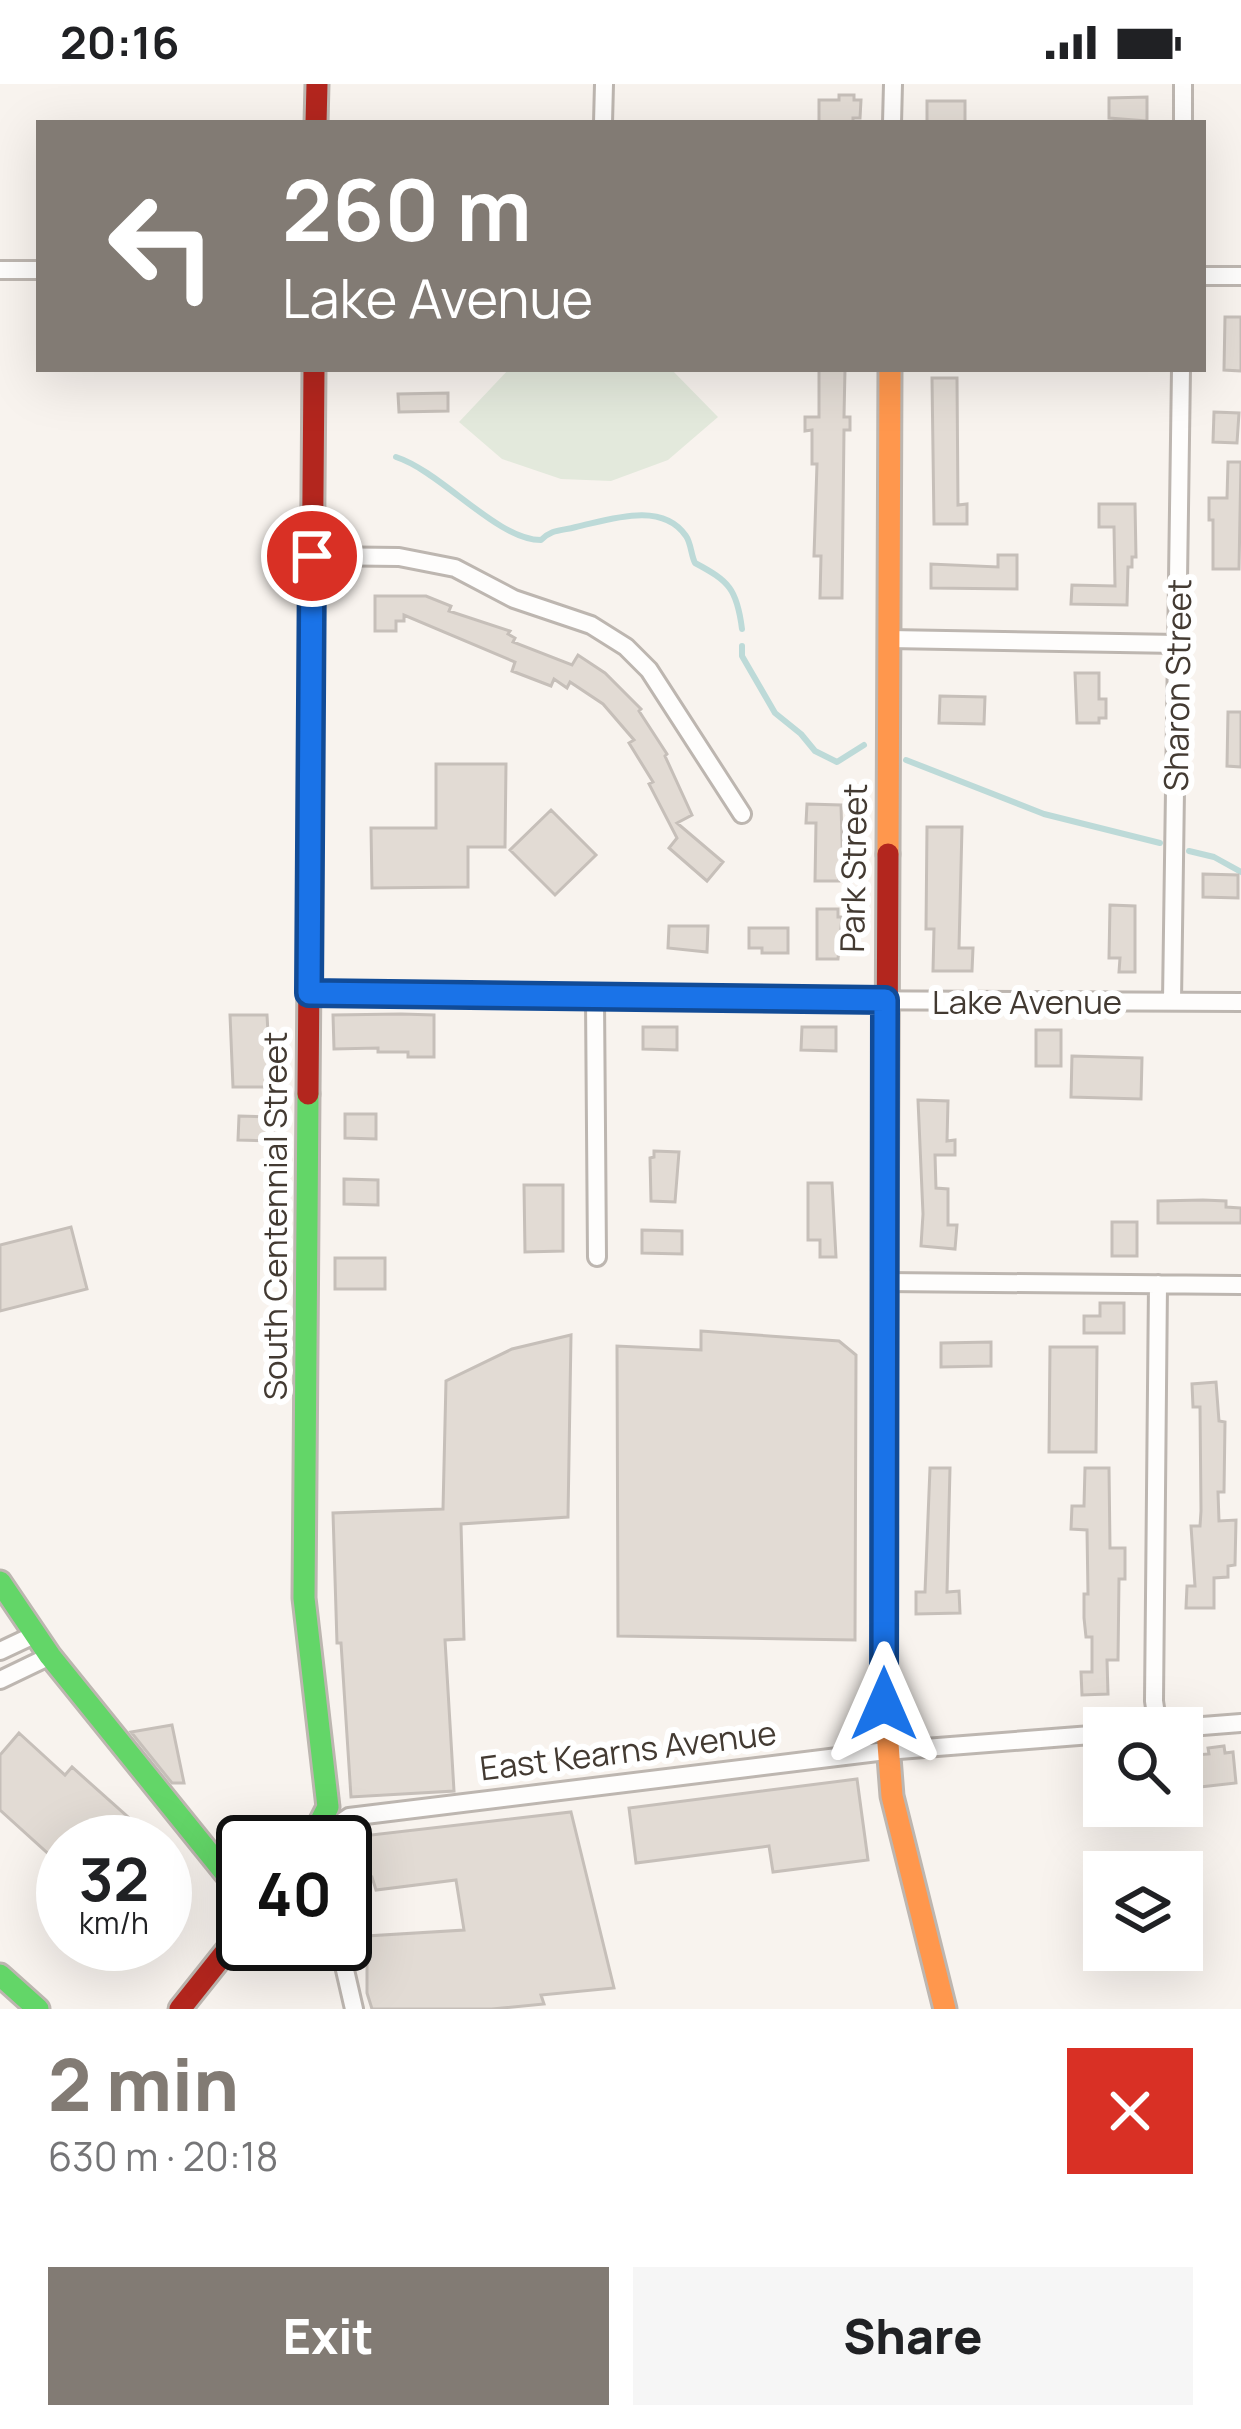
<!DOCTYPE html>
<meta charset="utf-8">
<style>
:root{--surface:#fff;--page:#f6f6f6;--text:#202124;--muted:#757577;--accent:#827b74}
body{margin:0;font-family:Manrope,sans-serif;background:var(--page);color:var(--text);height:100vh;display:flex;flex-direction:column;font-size:45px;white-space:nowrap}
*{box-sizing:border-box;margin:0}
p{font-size:39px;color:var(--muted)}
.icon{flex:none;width:66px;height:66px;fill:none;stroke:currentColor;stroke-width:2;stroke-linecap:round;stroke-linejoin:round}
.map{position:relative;height:1925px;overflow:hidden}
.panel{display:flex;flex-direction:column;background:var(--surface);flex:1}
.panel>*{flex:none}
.banner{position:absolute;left:36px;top:36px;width:1170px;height:252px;border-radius:0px;box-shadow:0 12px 48px #0002;background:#827b74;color:#fff;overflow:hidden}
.tools{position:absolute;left:1083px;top:1623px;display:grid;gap:24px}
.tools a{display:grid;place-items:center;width:120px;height:120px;border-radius:0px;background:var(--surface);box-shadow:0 12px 48px #0002;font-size:60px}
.speed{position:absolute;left:36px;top:1731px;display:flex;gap:24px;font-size:60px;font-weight:700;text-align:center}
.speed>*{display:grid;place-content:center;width:156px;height:156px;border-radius:50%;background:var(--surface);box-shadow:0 12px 48px #0002;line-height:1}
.speed small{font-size:30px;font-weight:400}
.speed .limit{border:6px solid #111;border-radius:18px;background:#fff;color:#111}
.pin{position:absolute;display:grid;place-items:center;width:102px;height:102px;color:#fff;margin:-51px;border:6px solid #fff;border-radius:50%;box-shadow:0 3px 12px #0007}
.me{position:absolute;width:132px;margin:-66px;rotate:0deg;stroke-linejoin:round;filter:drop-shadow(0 0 9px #0008)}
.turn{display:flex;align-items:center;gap:42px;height:252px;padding:0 48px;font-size:54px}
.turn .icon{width:156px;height:156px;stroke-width:2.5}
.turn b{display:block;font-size:84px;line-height:102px}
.round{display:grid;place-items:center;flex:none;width:126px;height:126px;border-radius:0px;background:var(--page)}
.overview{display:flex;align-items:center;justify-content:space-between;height:204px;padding:0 48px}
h1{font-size:72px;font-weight:800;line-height:90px;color:var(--accent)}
.cta{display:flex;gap:24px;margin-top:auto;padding:24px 48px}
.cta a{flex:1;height:138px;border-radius:0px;background:var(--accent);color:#fff;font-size:48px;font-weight:800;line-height:138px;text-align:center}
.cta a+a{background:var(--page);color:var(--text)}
.status{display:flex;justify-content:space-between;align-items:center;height:84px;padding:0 60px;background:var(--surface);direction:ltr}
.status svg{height:33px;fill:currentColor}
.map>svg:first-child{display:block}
.green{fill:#e3e9dc}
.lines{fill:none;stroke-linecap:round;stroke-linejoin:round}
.stream{stroke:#bddad8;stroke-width:6}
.building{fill:#e2dbd4;stroke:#c6bfb9;stroke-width:3}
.street-casing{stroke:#bdb6b0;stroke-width:22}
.fast-casing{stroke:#bdb6b0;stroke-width:27}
.slow-casing{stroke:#bdb6b0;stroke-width:27}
.jam-casing{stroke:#bdb6b0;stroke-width:27}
.street{stroke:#fefdfc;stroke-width:16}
.fast{stroke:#63d668;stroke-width:21}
.slow{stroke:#ff974d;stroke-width:21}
.jam{stroke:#b3261e;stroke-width:21}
.route-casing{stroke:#114b97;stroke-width:30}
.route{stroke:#1a73e8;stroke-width:21}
.labels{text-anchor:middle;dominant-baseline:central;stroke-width:12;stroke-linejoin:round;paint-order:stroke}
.street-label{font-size:33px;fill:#433a32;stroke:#fff}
</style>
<div class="status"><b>20:16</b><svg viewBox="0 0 49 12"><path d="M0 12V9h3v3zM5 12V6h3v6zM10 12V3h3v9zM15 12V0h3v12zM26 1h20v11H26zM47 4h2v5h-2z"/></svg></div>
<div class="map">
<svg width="1241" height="1925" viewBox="0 0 1241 1925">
<rect width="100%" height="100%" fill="#f8f3ee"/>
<path class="green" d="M 509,285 L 671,285 L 718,333 L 668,376 L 611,397 L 561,395 L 502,375 L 459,338 Z"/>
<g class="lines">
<path class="stream" d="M 396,373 C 442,388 497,456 541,456 C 552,445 561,447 576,443 C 608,436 662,416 686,452 C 691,459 691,471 695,479 C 729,497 737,505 742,545
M 742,562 L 742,572 L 775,629 L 801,650 L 815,667 L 837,678 L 864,661
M 906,676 L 1044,730 L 1160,759
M 1189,767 L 1214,773 L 1241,788"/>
</g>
<path class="building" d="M 839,11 L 854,11 L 854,16 L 861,16 L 860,34 L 853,34 L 853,39 L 819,39 L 819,16 L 839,16 Z
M 1147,13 L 1147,37 L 1109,34 L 1109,14 Z
M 927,17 L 965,17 L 965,39 L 927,39 Z
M 1225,233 L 1241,233 L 1241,287 L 1224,286 Z
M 819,285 L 845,285 L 844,333 L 850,333 L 850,346 L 844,346 L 842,514 L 820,514 L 821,472 L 814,472 L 817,380 L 812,380 L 812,346 L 805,347 L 805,333 L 819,333 Z
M 932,294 L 957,294 L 958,421 L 967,420 L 967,440 L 934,440 Z
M 448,309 L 448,327 L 399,328 L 398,310 Z
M 1214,328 L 1239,329 L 1237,359 L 1213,358 Z
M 1228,378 L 1241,378 L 1239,485 L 1213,485 L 1213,436 L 1209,436 L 1209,414 L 1227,414 Z
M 1099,420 L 1135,420 L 1136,473 L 1132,473 L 1132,483 L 1128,483 L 1127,521 L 1071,520 L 1072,501 L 1115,502 L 1114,443 L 1099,443 Z
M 998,471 L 1017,471 L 1017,505 L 931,504 L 931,480 L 998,483 Z
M 375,512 L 426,512 L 451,522 L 449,527 L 510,547 L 508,550 L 515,554 L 513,558 L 572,581 L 578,571 L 605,589 L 641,625 L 639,627 L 667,670 L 665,672 L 692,731 L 677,739 L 723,778 L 707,797 L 669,764 L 677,754 L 649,700 L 653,698 L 629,659 L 634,656 L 603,620 L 570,598 L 567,604 L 554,595 L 551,602 L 512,587 L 515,578 L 404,531 L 404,537 L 396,537 L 396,547 L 375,547 Z
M 1075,589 L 1099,589 L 1099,615 L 1106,615 L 1106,634 L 1099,634 L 1099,639 L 1077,639 Z
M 940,612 L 985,613 L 984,640 L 939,639 Z
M 1228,628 L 1241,628 L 1241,683 L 1227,682 Z
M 436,680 L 506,680 L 505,763 L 468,763 L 468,803 L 372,804 L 371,744 L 436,744 Z
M 807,720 L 841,721 L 843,790 L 839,790 L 839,797 L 815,797 L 816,739 L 806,739 Z
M 551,726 L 596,771 L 555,811 L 510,766 Z
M 927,743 L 962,743 L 959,864 L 973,864 L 972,887 L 933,887 L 934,845 L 926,845 Z
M 1203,790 L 1238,791 L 1238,814 L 1203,813 Z
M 1110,821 L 1135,822 L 1135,888 L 1119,888 L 1120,874 L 1109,874 Z
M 817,825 L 838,825 L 838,833 L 842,833 L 838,875 L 817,875 Z
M 669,842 L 708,842 L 707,868 L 668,864 Z
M 749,844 L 788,844 L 788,869 L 762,869 L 762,864 L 749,864 Z
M 401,930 L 434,931 L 434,973 L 408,973 L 408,968 L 378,968 L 378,964 L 334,965 L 333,931 Z
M 230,931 L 267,931 L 271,1003 L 233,1003 Z
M 643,943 L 677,943 L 677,966 L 643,965 Z
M 802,943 L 836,943 L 836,967 L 801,966 Z
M 1036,946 L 1061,946 L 1061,982 L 1036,982 Z
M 1072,972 L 1142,974 L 1141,1015 L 1071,1013 Z
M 918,1016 L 948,1017 L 947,1057 L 955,1056 L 955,1071 L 935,1071 L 936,1104 L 948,1105 L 948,1141 L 957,1141 L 955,1165 L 921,1162 L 923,1130 Z
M 345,1030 L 376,1030 L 376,1055 L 345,1054 Z
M 239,1032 L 274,1033 L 273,1057 L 238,1056 Z
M 654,1067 L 679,1068 L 675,1118 L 651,1117 L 650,1074 L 654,1073 Z
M 344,1095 L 378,1096 L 378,1121 L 344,1120 Z
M 808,1099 L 832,1099 L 836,1173 L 820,1173 L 820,1156 L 808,1156 Z
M 524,1101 L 563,1101 L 563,1167 L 525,1168 Z
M 1203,1116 L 1226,1117 L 1226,1123 L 1241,1124 L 1241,1139 L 1158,1139 L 1158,1117 Z
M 1112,1138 L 1137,1138 L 1137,1172 L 1112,1172 Z
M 71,1143 L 87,1205 L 0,1227 L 0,1161 Z
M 642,1146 L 682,1147 L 682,1170 L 642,1169 Z
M 335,1174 L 385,1174 L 385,1205 L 335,1205 Z
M 1100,1219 L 1124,1219 L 1124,1249 L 1084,1249 L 1084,1232 L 1100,1232 Z
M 701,1247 L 839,1257 L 856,1271 L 855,1556 L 618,1552 L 617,1262 L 701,1266 Z
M 571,1251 L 568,1433 L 461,1440 L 464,1555 L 445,1556 L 454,1707 L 351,1713 L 341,1559 L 337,1559 L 333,1429 L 443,1425 L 446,1297 L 512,1265 Z
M 991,1258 L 991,1282 L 941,1283 L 941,1259 Z
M 1050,1263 L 1097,1263 L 1096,1368 L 1049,1368 Z
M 1216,1298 L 1219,1337 L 1225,1338 L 1224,1408 L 1218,1408 L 1219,1437 L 1236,1436 L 1235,1481 L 1228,1482 L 1228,1493 L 1214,1494 L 1214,1524 L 1186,1524 L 1187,1502 L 1195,1502 L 1191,1442 L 1200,1442 L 1201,1427 L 1200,1323 L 1193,1323 L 1192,1300 Z
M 930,1384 L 950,1384 L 947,1508 L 959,1507 L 960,1529 L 916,1530 L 916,1508 L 925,1508 Z
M 1085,1384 L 1109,1384 L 1110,1464 L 1125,1464 L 1125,1495 L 1119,1495 L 1118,1576 L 1107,1576 L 1108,1610 L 1082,1611 L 1081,1588 L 1092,1588 L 1092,1553 L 1086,1553 L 1084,1534 L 1084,1510 L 1088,1510 L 1087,1446 L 1071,1445 L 1072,1422 L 1084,1422 Z
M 172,1641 L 184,1699 L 172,1699 L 131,1648 Z
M 19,1649 L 65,1691 L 72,1683 L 147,1750 L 140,1758 L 63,1758 L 63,1783 L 0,1726 L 0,1671 Z
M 1224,1662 L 1225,1669 L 1233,1668 L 1236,1699 L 1182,1705 L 1182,1672 L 1209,1670 L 1208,1664 Z
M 857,1695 L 868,1776 L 773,1788 L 769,1762 L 636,1779 L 629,1724 Z
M 571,1728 L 614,1904 L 541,1911 L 544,1920 L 492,1925 L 372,1925 L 367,1909 L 367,1852 L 464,1846 L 456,1796 L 376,1806 L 372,1793 L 361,1796 L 357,1783 L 349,1776 L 345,1754 Z"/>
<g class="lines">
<g class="street-casing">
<path id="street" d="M 603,39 L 604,0
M 892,39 L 893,0
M 1183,39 L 1183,0
M 0,186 L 39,186
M 1203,192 L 1241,192
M 312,472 L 399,473 L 455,484 L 514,515 L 591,541 L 626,563 L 649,586 L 742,730
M 889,555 L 1178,560
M 309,909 L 595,915 L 1241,918
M 595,915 L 597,1173
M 1172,917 L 1181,285
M 884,1198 L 1241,1201
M 0,1567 L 34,1551
M 0,1596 L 50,1572
M 1158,1644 L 1154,1617 L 1158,1200
M 1177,1644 L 1241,1639
M 314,1757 L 349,1733 L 886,1667 L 1104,1650
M 339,1860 L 354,1925"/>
</g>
<g class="fast-casing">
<path id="fast" d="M 308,1010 L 304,1514 L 328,1723 L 310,1758
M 0,1498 L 50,1572 L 243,1811
M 0,1891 L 38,1925"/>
</g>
<g class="slow-casing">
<path id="slow" d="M 888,770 L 890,285
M 884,1608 L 892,1712 L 945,1925"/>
</g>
<g class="jam-casing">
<path id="jam" d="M 316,39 L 317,0
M 308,1010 L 314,285
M 884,1608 L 888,770
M 180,1925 L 243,1846"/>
</g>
<use href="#street" class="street"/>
<use href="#fast" class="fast"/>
<use href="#slow" class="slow"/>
<use href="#jam" class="jam"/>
</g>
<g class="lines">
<g class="route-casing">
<path id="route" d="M 312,472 L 309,909 L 885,916 L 884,1620"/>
</g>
<use href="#route" class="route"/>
</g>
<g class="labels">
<g class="street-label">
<text transform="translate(1177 601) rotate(-89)">Sharon Street</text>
<text transform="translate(853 784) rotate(-89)">Park Street</text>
<text x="1027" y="917">Lake Avenue</text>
<text transform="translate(274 1132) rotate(-90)">South Centennial Street</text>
<text transform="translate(628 1666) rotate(-7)">East Kearns Avenue</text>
</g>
</g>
</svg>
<div class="tools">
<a><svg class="icon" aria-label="search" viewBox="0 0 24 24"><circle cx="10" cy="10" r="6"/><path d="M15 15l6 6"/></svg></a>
<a><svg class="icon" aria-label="layers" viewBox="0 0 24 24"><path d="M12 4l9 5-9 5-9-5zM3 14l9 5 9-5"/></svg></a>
</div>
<div class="speed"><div>32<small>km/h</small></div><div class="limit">40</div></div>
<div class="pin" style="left:312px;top:472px;background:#d93025"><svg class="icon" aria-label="arrive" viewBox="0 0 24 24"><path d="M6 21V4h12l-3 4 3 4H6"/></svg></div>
<svg class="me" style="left:884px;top:1620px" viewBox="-20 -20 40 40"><path d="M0-17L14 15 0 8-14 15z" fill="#1a73e8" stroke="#fff" stroke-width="4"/></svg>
<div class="banner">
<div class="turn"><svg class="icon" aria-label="left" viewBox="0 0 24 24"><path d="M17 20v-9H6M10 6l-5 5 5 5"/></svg><div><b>260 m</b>Lake Avenue</div></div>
</div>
</div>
<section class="panel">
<div class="overview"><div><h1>2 min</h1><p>630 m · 20:18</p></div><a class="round" style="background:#d93025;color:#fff"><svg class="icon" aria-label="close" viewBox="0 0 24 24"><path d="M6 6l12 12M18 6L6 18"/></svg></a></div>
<div class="cta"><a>Exit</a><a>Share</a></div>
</section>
